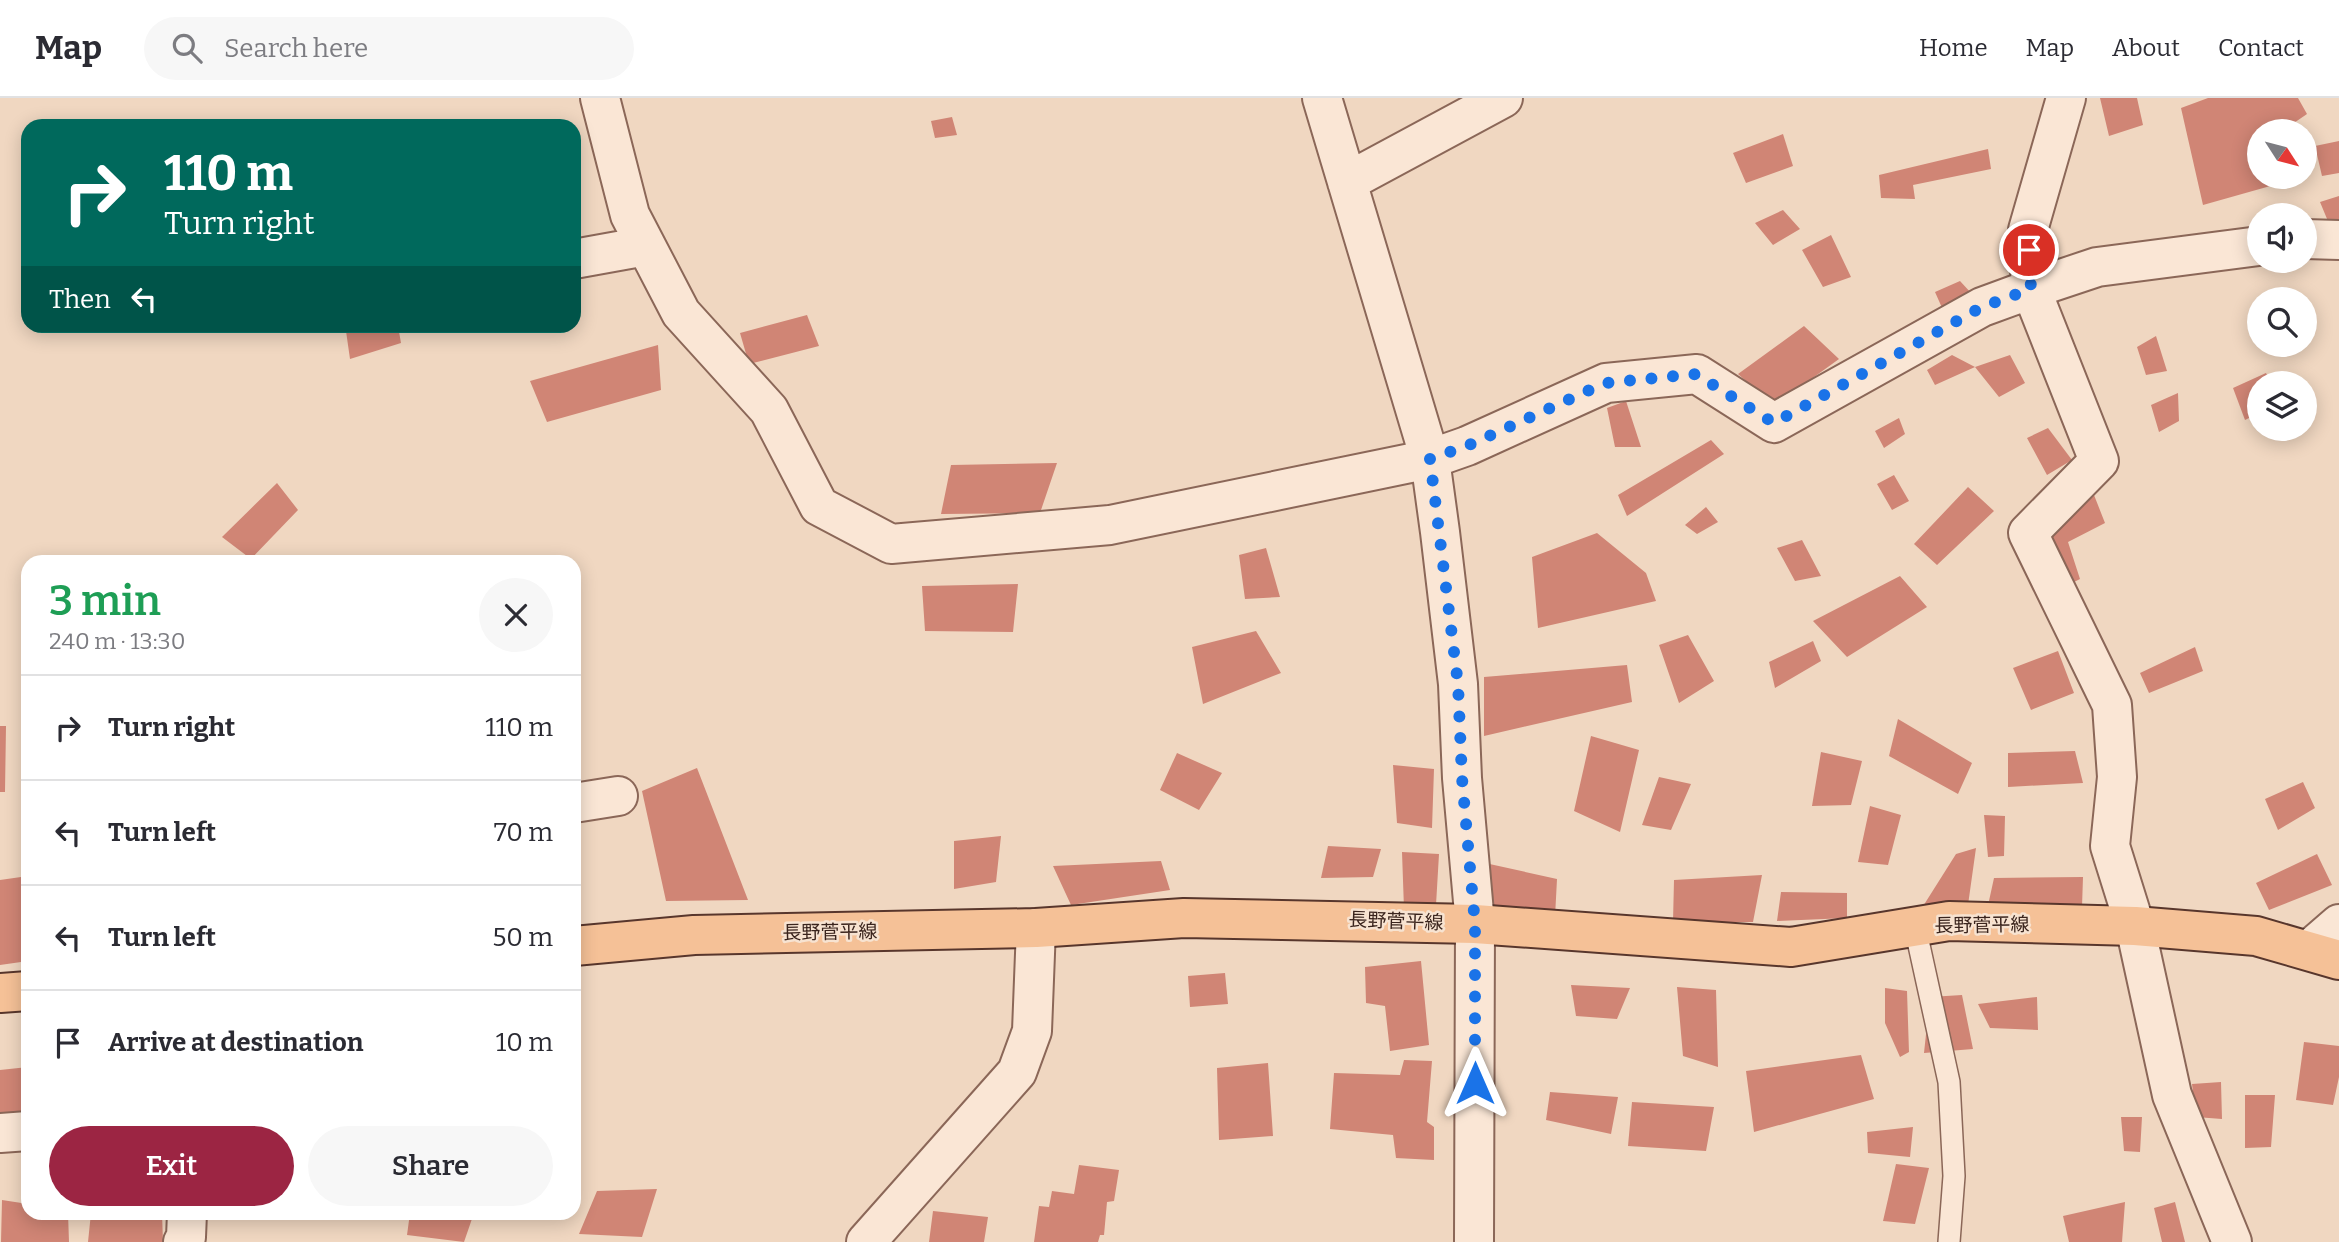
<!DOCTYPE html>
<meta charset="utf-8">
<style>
:root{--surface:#fff;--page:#f7f7f7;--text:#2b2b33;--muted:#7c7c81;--line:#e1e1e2;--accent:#9c2543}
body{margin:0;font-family:Bitter,"Noto Sans JP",serif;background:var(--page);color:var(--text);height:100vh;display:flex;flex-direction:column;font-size:26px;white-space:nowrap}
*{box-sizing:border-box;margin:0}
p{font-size:23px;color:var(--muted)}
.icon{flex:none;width:38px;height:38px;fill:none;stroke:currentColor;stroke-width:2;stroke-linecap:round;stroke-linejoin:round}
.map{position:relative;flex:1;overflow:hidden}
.sheet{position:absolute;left:21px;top:457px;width:560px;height:665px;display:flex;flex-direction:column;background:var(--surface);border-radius:21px;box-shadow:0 4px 18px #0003}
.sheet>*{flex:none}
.top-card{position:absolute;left:21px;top:21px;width:560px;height:214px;border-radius:21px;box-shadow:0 4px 18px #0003;background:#00695c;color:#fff;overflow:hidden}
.needle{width:46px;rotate:126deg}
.controls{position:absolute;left:2247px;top:21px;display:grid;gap:14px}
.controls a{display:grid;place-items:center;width:70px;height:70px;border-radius:50%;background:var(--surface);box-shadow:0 4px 18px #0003;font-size:35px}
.pin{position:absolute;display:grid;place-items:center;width:60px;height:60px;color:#fff;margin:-30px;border:4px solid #fff;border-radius:50%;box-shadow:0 2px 7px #0007}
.me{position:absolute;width:77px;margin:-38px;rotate:0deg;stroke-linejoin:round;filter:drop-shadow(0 0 5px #0008)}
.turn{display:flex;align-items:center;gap:24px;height:147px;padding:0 28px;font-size:32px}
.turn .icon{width:91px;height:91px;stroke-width:2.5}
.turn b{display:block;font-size:49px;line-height:60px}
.then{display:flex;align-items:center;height:66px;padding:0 28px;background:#0003;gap:14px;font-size:26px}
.round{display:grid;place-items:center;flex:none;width:74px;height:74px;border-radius:37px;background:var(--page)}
.overview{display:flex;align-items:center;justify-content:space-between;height:119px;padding:0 28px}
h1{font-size:42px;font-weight:600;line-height:52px;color:#1e9e55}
.primary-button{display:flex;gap:14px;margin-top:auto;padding:14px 28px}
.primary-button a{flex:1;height:80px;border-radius:42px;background:var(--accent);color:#fff;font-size:28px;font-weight:600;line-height:80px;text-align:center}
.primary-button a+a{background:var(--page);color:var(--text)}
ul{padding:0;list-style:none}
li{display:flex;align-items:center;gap:21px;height:105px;padding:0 28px;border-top:2px solid var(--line)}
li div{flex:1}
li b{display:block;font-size:26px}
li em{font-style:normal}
header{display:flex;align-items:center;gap:42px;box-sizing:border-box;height:98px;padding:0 35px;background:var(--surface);border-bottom:2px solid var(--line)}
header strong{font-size:33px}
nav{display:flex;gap:38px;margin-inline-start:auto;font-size:24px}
.search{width:490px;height:63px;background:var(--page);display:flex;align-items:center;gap:18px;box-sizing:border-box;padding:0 24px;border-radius:38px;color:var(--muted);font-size:26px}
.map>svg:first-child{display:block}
.building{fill:#d08575}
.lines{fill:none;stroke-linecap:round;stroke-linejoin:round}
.service-casing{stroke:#8b6758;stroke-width:24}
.minor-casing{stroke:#8b6758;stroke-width:42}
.primary-casing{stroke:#58362c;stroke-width:42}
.service{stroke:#fae6d5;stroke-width:21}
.minor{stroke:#fae6d5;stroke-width:38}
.primary{stroke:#f5c197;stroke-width:38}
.route{stroke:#1a73e8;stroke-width:12;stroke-dasharray:0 21.6}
.labels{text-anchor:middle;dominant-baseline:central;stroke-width:5;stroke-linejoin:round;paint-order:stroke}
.street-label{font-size:19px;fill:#3a241d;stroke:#f7e3d1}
</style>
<header>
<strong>Map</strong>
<div class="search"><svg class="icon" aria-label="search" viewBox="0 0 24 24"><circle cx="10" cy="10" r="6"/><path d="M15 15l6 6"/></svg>Search here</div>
<nav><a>Home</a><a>Map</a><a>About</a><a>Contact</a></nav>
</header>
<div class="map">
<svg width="2339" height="1144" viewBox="0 0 2339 1144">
<rect width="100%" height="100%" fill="#f0d7c1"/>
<path class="building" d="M 2100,0 L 2137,0 L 2143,27 L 2109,38 Z
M 2208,0 L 2298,0 L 2307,16 L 2288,29 L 2289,33 L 2259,33 L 2259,79 L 2299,80 L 2203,107 L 2181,10 Z
M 952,19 L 957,37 L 935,40 L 931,23 Z
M 549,21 L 549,28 L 513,28 L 513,26 Z
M 1783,36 L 1793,68 L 1746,85 L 1733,55 Z
M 2339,43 L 2339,75 L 2322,78 L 2315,48 Z
M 1988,51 L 1991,71 L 1913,87 L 1915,101 L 1881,100 L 1879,77 Z
M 2339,98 L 2339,126 L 2330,128 L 2320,104 Z
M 1783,112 L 1800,131 L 1773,147 L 1755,125 Z
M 1831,137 L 1851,179 L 1823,189 L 1802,152 Z
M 1960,183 L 1972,196 L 1943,212 L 1935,194 Z
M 807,217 L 819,248 L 749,266 L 740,235 Z
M 366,228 L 398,228 L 401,245 L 350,261 L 346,233 Z
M 1804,228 L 1839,261 L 1774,308 L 1738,276 Z
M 2156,238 L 2167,273 L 2146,277 L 2137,249 Z
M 658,247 L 661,292 L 547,324 L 530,283 Z
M 1952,257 L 1975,269 L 1935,287 L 1927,272 Z
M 2010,257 L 2025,285 L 1999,299 L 1975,269 Z
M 2266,275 L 2271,285 L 2259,285 L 2259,315 L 2245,322 L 2233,290 Z
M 2178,295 L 2179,323 L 2159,334 L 2151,307 Z
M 1626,303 L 1641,349 L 1615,349 L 1607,310 Z
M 1899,320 L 1905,336 L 1884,350 L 1875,333 Z
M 2048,330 L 2072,362 L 2047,377 L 2027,340 Z
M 1711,342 L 1724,356 L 1627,418 L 1618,397 Z
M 1057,365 L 1040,415 L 941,416 L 951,367 Z
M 1894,377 L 1909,403 L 1892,412 L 1877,386 Z
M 277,385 L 298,412 L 251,461 L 222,439 Z
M 1968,389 L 1994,413 L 1937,467 L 1914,446 Z
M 2094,397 L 2105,425 L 2068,444 L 2080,481 L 2066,488 L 2034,430 Z
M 1706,409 L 1718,424 L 1697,436 L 1685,427 Z
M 1597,435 L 1646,475 L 1656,503 L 1538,530 L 1532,459 Z
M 1802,442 L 1821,478 L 1795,483 L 1777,450 Z
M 1266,450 L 1280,499 L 1245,501 L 1239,457 Z
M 1900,478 L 1927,509 L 1847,559 L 1813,523 Z
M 1018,486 L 1013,534 L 925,533 L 922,488 Z
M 1256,533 L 1281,575 L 1203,606 L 1192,549 Z
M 1688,537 L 1714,583 L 1679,605 L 1659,547 Z
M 1813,543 L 1821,563 L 1775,590 L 1769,564 Z
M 2195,549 L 2203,573 L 2149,595 L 2140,575 Z
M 2058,553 L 2074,595 L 2031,612 L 2013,570 Z
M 1627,567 L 1632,604 L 1484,638 L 1484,579 Z
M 1898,621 L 1972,665 L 1958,696 L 1889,658 Z
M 0,628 L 6,628 L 5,694 L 0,694 Z
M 1591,638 L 1639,652 L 1620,734 L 1574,713 Z
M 2075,653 L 2083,685 L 2008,689 L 2008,655 Z
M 1821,654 L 1862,663 L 1851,707 L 1812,708 Z
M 1177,655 L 1222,675 L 1199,712 L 1160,692 Z
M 1393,667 L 1434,671 L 1432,730 L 1397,725 Z
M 697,670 L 748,802 L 666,803 L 642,693 Z
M 1659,679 L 1691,686 L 1671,732 L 1642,727 Z
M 2303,684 L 2315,710 L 2278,732 L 2265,701 Z
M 1870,708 L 1901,717 L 1888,767 L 1858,764 Z
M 1984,717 L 2005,718 L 2004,758 L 1988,759 Z
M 1001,738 L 996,784 L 954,791 L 954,743 Z
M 1328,748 L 1381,751 L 1373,779 L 1321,780 Z
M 1976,750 L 1968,807 L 1920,813 L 1956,756 Z
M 1402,754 L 1439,756 L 1436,807 L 1404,811 Z
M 2317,756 L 2332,787 L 2269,812 L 2256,785 Z
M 1161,763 L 1170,792 L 1071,807 L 1053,768 Z
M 1485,765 L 1557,781 L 1555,819 L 1486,811 Z
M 1762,777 L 1753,824 L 1673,824 L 1674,782 Z
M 28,778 L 28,863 L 0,867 L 0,782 Z
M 2083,779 L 2082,809 L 1987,812 L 1994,780 Z
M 1781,794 L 1847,795 L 1847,820 L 1777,823 Z
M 1421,863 L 1429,947 L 1390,953 L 1385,908 L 1366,905 L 1365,869 Z
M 1225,875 L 1228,906 L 1190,909 L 1188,878 Z
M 1571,887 L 1630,890 L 1617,921 L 1576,918 Z
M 1677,889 L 1716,892 L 1718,969 L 1683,958 Z
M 1885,890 L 1907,893 L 1909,954 L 1900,959 L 1885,925 Z
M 1962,897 L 1973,951 L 1924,955 L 1930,899 Z
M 2037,899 L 2038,932 L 1990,930 L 1978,906 Z
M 2304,944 L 2339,948 L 2339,979 L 2333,1007 L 2296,1002 Z
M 1861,957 L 1874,1001 L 1754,1034 L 1746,973 Z
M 1404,962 L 1432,963 L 1427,1024 L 1434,1029 L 1434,1062 L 1396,1060 L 1393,1037 L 1330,1031 L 1334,975 L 1400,977 Z
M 1268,965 L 1273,1038 L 1219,1042 L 1217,970 Z
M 28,969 L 28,1026 L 0,1028 L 0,972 Z
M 2221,984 L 2222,1021 L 2196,1019 L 2192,986 Z
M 1550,994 L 1618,999 L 1611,1036 L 1546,1022 Z
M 2245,997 L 2275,997 L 2271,1049 L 2245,1050 Z
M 1632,1004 L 1714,1009 L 1706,1053 L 1628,1048 Z
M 2121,1019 L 2142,1019 L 2140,1054 L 2124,1053 Z
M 1913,1029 L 1910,1059 L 1868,1055 L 1867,1034 Z
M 1896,1066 L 1929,1070 L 1915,1126 L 1883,1123 Z
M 1079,1067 L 1119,1072 L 1114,1103 L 1107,1104 L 1104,1137 L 1100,1137 L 1098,1144 L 1034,1144 L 1039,1108 L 1049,1109 L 1052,1093 L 1074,1096 Z
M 657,1091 L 642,1139 L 579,1136 L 597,1093 Z
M 2,1102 L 28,1106 L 28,1115 L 68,1115 L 69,1144 L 1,1144 Z
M 2125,1104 L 2122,1144 L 2069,1144 L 2063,1118 Z
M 2175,1104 L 2185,1144 L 2162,1144 L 2154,1110 Z
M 933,1113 L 988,1119 L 984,1144 L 929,1144 Z
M 91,1115 L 162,1115 L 163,1144 L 88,1144 Z
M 410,1115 L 474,1115 L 464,1144 L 407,1137 Z"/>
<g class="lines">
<g class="service-casing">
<path id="service" d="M 1915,829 L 1949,984 L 1954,1078 L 1949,1144"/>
</g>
<g class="minor-casing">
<path id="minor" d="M 600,0 L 630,117 L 681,215 L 769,312 L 819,408 L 891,446 L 1110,427 L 1430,361 L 1467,348 L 1606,285 L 1697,276 L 1774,325 L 1982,209 L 2031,191 L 2097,169 L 2259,148
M 1322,0 L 1430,361 L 1440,434 L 1458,586 L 1462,680 L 1475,826 L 1474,1144
M 2066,0 L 2028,132 L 2031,191 L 2099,363 L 2028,435 L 2112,607 L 2117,679 L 2110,748 L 2135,828 L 2172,997 L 2232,1144
M 1347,84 L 1503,0
M 2305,141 L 2339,142
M 574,161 L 646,148
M 574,705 L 618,698
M 2309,852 L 2339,826
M 0,1035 L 28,1033
M 183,1144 L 186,1139 L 187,1115
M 866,1144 L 1017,974 L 1032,933 L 1036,830"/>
</g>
<g class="primary-casing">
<path id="primary" d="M 574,848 L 694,837 L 1036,830 L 1184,820 L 1475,826 L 1791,849 L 1949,823 L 2135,828 L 2256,838 L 2339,862
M 0,895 L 28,893"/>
</g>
<use href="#service" class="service"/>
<use href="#minor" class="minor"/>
<use href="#primary" class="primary"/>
</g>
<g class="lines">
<path class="route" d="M 1475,985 L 1475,826 L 1462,680 L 1458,586 L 1430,361 L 1467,348 L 1605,285 L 1696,276 L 1774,325 L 1982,209 L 2031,191 L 2029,152"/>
</g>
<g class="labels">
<g class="street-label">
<text transform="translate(1396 823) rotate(2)">長野菅平線</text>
<text transform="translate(1982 827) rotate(-1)">長野菅平線</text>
<text transform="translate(830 834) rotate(-1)">長野菅平線</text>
</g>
</g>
</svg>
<div class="controls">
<a><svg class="needle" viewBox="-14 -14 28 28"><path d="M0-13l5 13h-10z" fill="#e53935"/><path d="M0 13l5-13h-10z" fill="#7c7c81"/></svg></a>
<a><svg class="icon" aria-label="sound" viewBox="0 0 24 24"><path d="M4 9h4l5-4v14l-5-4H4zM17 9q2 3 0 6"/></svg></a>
<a><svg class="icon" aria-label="search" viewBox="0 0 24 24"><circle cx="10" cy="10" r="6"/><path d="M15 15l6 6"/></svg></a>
<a><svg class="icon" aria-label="layers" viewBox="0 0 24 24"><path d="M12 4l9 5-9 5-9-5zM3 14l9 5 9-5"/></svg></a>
</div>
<div class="pin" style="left:2029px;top:152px;background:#d93025"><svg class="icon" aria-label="arrive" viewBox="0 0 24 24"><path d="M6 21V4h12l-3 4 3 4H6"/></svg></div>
<svg class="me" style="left:1475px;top:985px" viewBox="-20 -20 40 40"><path d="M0-17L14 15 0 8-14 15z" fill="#1a73e8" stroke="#fff" stroke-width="4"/></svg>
<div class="top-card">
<div class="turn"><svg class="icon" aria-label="right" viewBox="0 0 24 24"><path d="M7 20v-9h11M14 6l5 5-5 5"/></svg><div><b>110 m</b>Turn right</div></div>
<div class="then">Then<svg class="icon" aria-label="left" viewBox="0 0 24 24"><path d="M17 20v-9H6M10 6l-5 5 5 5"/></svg></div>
</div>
<section class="sheet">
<div class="overview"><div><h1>3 min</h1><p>240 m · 13:30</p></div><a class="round"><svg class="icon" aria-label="close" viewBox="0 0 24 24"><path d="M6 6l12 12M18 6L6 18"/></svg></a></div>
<ul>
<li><svg class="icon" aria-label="right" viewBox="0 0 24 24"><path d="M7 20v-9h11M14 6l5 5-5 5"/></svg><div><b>Turn right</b></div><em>110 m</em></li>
<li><svg class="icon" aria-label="left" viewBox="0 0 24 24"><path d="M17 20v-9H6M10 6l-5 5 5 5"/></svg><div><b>Turn left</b></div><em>70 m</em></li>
<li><svg class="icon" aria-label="left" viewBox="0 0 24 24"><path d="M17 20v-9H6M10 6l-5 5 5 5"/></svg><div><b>Turn left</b></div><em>50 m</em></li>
<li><svg class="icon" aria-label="arrive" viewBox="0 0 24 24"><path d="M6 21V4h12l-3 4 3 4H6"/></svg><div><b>Arrive at destination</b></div><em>10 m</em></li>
</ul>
<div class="primary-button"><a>Exit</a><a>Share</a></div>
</section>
</div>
